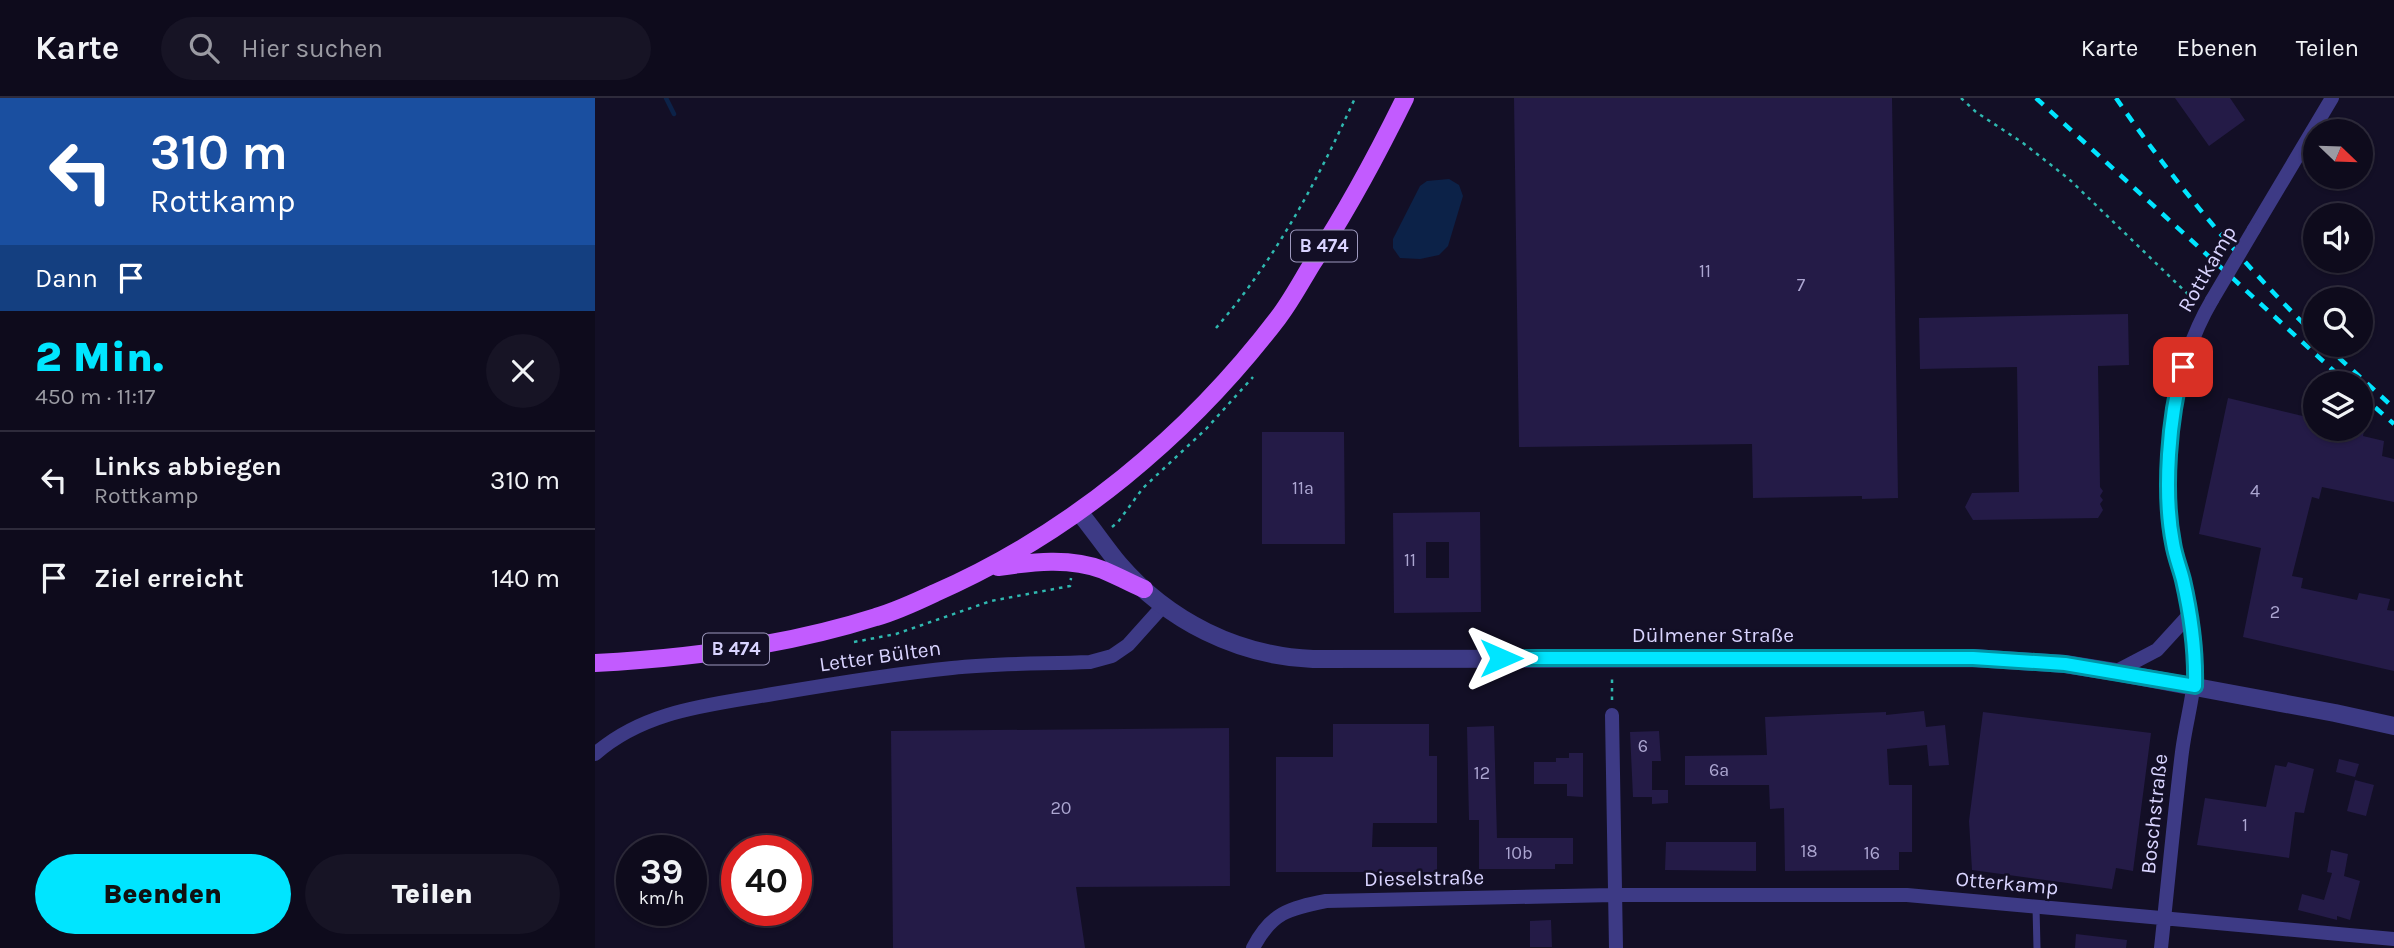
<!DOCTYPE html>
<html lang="de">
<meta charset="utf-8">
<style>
:root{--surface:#0e0b1c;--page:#171425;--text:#f1f3f6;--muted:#9b9ba3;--line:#2e2b3b;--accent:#00e5ff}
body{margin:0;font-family:Karla,sans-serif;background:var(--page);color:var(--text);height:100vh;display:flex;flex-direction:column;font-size:26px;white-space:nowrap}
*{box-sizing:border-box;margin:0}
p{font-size:23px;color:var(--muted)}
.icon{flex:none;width:38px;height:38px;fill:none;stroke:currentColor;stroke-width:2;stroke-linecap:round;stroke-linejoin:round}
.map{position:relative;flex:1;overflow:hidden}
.drawer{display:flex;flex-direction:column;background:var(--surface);width:595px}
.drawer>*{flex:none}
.hud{background:#1a4fa0;color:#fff;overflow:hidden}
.needle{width:46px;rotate:113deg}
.buttons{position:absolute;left:1708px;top:21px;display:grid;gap:14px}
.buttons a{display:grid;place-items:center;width:70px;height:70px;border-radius:50%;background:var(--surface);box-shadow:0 2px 5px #0004,0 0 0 2px var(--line);font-size:35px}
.speed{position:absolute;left:21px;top:737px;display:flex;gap:14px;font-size:35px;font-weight:700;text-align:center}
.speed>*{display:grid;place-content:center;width:91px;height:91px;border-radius:50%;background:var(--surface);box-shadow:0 2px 5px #0004,0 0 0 2px var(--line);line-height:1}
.speed small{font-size:18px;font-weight:400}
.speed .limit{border:10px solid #d22;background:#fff;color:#111}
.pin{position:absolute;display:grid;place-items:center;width:60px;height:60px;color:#fff;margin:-30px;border-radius:14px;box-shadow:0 4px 10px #0006}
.me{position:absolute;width:77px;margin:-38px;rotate:90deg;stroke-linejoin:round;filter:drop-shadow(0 0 5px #0008)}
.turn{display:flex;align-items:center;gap:24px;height:147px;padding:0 35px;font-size:32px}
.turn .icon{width:91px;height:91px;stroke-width:2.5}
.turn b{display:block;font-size:49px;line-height:60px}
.then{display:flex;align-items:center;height:66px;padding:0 35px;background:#0003;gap:14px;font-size:26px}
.round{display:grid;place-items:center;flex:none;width:74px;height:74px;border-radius:37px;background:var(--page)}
.head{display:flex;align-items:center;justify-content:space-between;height:119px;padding:0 35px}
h1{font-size:42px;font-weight:800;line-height:52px;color:var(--accent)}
.button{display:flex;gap:14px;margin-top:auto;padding:14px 35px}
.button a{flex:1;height:80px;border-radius:42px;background:var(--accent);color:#111;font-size:28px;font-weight:800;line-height:80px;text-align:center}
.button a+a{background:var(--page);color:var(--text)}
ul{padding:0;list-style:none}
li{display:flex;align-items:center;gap:21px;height:98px;padding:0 35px;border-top:2px solid var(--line)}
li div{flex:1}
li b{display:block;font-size:26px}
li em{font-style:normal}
header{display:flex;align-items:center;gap:42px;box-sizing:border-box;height:98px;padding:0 35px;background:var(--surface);border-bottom:2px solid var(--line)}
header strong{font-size:33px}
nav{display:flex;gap:38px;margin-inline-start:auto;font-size:24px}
.search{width:490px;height:63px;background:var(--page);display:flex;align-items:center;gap:18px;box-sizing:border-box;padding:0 24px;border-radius:38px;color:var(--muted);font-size:26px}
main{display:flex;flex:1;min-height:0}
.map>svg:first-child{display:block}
.water{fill:#0c2248}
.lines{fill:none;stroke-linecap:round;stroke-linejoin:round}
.stream{stroke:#0c2248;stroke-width:4.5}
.building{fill:#241b47;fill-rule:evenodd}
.path{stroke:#2fb8b0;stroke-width:2.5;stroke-dasharray:3.5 5;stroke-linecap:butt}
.service{stroke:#3d3a85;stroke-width:7}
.minor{stroke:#3d3a85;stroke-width:14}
.tertiary{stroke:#3d3a85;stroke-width:18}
.primary{stroke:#c25bff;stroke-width:18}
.rail{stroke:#00e5ff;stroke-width:4.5;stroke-dasharray:10 9;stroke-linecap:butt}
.minor-bridge{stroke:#3d3a85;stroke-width:14}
.route-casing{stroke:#0095a6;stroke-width:18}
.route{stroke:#00e5ff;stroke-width:12}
.labels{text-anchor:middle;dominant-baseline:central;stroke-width:5;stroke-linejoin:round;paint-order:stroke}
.number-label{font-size:18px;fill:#aca6d1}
.shield{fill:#130f26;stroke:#9e99be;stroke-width:2}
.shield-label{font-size:19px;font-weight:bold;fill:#d9d4ff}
.street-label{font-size:21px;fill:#d9d4ff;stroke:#130f26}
</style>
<header>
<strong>Karte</strong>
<div class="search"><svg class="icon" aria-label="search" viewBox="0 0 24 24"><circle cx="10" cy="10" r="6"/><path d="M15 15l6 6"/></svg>Hier suchen</div>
<nav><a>Karte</a><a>Ebenen</a><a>Teilen</a></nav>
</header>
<main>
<section class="drawer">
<div class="hud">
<div class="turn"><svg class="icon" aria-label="left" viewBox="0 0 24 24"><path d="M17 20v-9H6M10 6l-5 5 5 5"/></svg><div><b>310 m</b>Rottkamp</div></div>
<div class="then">Dann<svg class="icon" aria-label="arrive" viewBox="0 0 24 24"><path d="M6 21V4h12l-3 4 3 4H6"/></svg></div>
</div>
<div class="head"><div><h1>2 Min.</h1><p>450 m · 11:17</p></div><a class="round"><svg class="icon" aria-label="close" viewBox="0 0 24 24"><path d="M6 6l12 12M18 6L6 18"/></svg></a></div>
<ul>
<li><svg class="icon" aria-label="left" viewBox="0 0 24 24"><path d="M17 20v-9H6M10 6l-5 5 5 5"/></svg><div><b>Links abbiegen</b><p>Rottkamp</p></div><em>310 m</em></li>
<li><svg class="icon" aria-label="arrive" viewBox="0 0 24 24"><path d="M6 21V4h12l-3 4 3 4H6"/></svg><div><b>Ziel erreicht</b></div><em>140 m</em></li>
</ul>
<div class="button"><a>Beenden</a><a>Teilen</a></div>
</section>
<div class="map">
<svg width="1799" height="850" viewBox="0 0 1799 850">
<rect width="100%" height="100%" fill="#130f26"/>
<path class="water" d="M 854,81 L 864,87 L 868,98 L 853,148 L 844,157 L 825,161 L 805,160 L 798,150 L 798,141 L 825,88 L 832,83 Z"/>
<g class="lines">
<path class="stream" d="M 71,0 L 79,16"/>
</g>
<path class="building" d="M 919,0 L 1297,0 L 1303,400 L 1267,401 L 1267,398 L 1158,400 L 1157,346 L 924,349 Z
M 1580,0 L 1635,0 L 1650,22 L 1614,48 Z
M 1533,216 L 1534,267 L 1503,268 L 1505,389 L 1508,393 L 1505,398 L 1508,402 L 1505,406 L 1508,412 L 1503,420 L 1378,422 L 1370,409 L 1377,395 L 1424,394 L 1422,269 L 1325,271 L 1324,220 Z
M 1633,300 L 1720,321 L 1720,331 L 1758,331 L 1769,333 L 1768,338 L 1789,343 L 1787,358 L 1799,361 L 1799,404 L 1727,389 L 1724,401 L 1717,399 L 1697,478 L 1708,480 L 1706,490 L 1762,502 L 1764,495 L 1795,501 L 1792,512 L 1799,513 L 1799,573 L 1648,539 L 1666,450 L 1604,436 Z
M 667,334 L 749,334 L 750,446 L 667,446 Z
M 885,414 L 886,514 L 799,515 L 798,415 ZM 831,444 L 854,444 L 854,480 L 831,480 Z
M 1329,613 L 1331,629 L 1350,627 L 1354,667 L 1334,668 L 1332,647 L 1292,651 L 1294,687 L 1317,687 L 1317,754 L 1304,754 L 1304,772 L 1190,773 L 1189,710 L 1175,711 L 1174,687 L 1090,687 L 1090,658 L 1172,657 L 1170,619 L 1291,614 L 1291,617 Z
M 1388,614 L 1556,635 L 1538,773 L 1521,770 L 1517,791 L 1377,772 L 1374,723 Z
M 738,626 L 834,626 L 834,658 L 842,658 L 842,725 L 778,725 L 777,749 L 842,749 L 842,774 L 681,774 L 681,659 L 738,659 Z
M 899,628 L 902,740 L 978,740 L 978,766 L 960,766 L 960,771 L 884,771 L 884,722 L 874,722 L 872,629 Z
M 634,630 L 635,788 L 481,789 L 490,850 L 298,850 L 296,633 Z
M 1064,633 L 1066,663 L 1057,663 L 1057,692 L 1073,692 L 1073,705 L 1057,706 L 1057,699 L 1038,699 L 1035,634 Z
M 974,655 L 988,655 L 988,699 L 972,698 L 972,686 L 939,686 L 939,664 L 961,664 L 961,660 L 974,660 Z
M 1744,661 L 1764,666 L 1760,679 L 1741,674 Z
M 1693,664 L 1719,671 L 1709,715 L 1700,714 L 1694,760 L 1602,747 L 1610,700 L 1671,709 L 1680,667 L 1691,669 Z
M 1760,682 L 1779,687 L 1771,718 L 1752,713 Z
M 1071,744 L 1161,744 L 1161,773 L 1070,772 Z
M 1736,752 L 1753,756 L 1749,778 L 1765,783 L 1755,822 L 1742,818 L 1742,822 L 1703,812 L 1707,796 L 1729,802 L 1737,775 L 1732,774 Z
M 956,822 L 957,849 L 935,849 L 935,823 Z
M 1481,836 L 1532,842 L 1531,850 L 1480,850 Z"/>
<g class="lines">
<path class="path" d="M 1366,0 L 1381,14 L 1428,45 L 1474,81 L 1601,204
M 621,230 C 680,162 723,82 760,0
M 517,429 L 523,424 L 548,390 L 611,331 L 658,279
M 259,544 L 301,536 L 396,503 L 475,488 L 476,480
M 1017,602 L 1017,577"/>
<path class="service" d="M 1441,809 L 1442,850"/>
<path class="minor" d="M 1659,131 L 1737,0
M 1520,574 L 1562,552 L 1594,517
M 1017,617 L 1021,850
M 0,656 C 50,612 115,607 178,596 C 237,586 297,576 357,570 C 402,565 449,566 495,564 L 517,558 L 533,547 L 568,508
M 658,850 C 676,815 694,810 731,803 L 1019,797 L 1312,797 L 1799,841
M 1566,850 C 1573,785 1579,719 1587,654 C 1591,622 1601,591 1601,559 C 1600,534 1594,505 1587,480 C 1584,468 1579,457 1577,445 C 1564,367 1577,270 1617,202"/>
<path class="tertiary" d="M 484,414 C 498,431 510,449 524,466 C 573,523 643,558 718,561 L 1378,560 L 1470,566 L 1520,574 L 1740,615 L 1799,628"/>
<path class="primary" d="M 403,469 C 437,464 475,459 508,472 C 522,478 536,485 549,491
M 0,565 C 95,560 190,548 281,519 C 302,513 321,504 340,495 C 475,436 594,337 683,220 C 696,203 706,184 717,166 C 752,113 782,57 810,0"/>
<path class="rail" d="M 1441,0 L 1752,285
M 1521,0 C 1580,86 1646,164 1720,237
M 1730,247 L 1799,310
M 1766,297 L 1799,326"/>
<path class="minor-bridge" d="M 1617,202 L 1659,131"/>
</g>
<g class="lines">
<g class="route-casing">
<path id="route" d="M 906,560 L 1378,560 L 1470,566 L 1600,588 C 1601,552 1596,517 1588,482 C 1585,470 1580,458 1578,445 C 1568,394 1574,319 1588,269"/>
</g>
<use href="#route" class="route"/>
</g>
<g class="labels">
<g class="number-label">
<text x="1110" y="173">11</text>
<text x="1206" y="187">7</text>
<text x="708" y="390">11a</text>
<text x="1660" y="393">4</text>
<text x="815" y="462">11</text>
<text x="1680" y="514">2</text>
<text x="1048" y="648">6</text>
<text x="1124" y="672">6a</text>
<text x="887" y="675">12</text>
<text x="466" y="710">20</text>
<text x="1650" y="727">1</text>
<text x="1214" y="753">18</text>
<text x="924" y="755">10b</text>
<text x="1277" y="755">16</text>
</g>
<g class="shield">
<rect x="696" y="132.5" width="66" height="31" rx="5"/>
<rect x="108" y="535.5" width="66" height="31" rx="5"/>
</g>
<g class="shield-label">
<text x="729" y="148">B 474</text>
<text x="141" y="551">B 474</text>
</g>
<g class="street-label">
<text transform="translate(1612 171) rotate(-60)">Rottkamp</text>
<text x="1118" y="537">Dülmener Straße</text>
<text transform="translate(285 558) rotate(-8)">Letter Bülten</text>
<text transform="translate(1559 716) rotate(-84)">Boschstraße</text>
<text transform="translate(829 780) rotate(-1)">Dieselstraße</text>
<text transform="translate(1412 785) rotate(5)">Otterkamp</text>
</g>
</g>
</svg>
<div class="buttons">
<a><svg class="needle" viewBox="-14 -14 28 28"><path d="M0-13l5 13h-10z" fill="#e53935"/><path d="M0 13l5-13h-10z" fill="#9b9ba3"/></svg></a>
<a><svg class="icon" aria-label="sound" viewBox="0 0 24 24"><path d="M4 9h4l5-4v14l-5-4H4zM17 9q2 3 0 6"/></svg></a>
<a><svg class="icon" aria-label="search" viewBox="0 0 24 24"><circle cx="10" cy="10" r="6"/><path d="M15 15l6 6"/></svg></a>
<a><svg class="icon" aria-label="layers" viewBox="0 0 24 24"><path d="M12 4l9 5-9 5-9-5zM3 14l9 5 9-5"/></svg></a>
</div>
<div class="speed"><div>39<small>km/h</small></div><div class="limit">40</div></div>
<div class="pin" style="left:1588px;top:269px;background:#d93025"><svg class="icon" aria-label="arrive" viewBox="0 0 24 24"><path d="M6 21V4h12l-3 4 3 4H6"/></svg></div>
<svg class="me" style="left:906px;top:560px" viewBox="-20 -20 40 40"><path d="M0-17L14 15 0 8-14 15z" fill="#00e5ff" stroke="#fff" stroke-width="4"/></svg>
</div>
</main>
